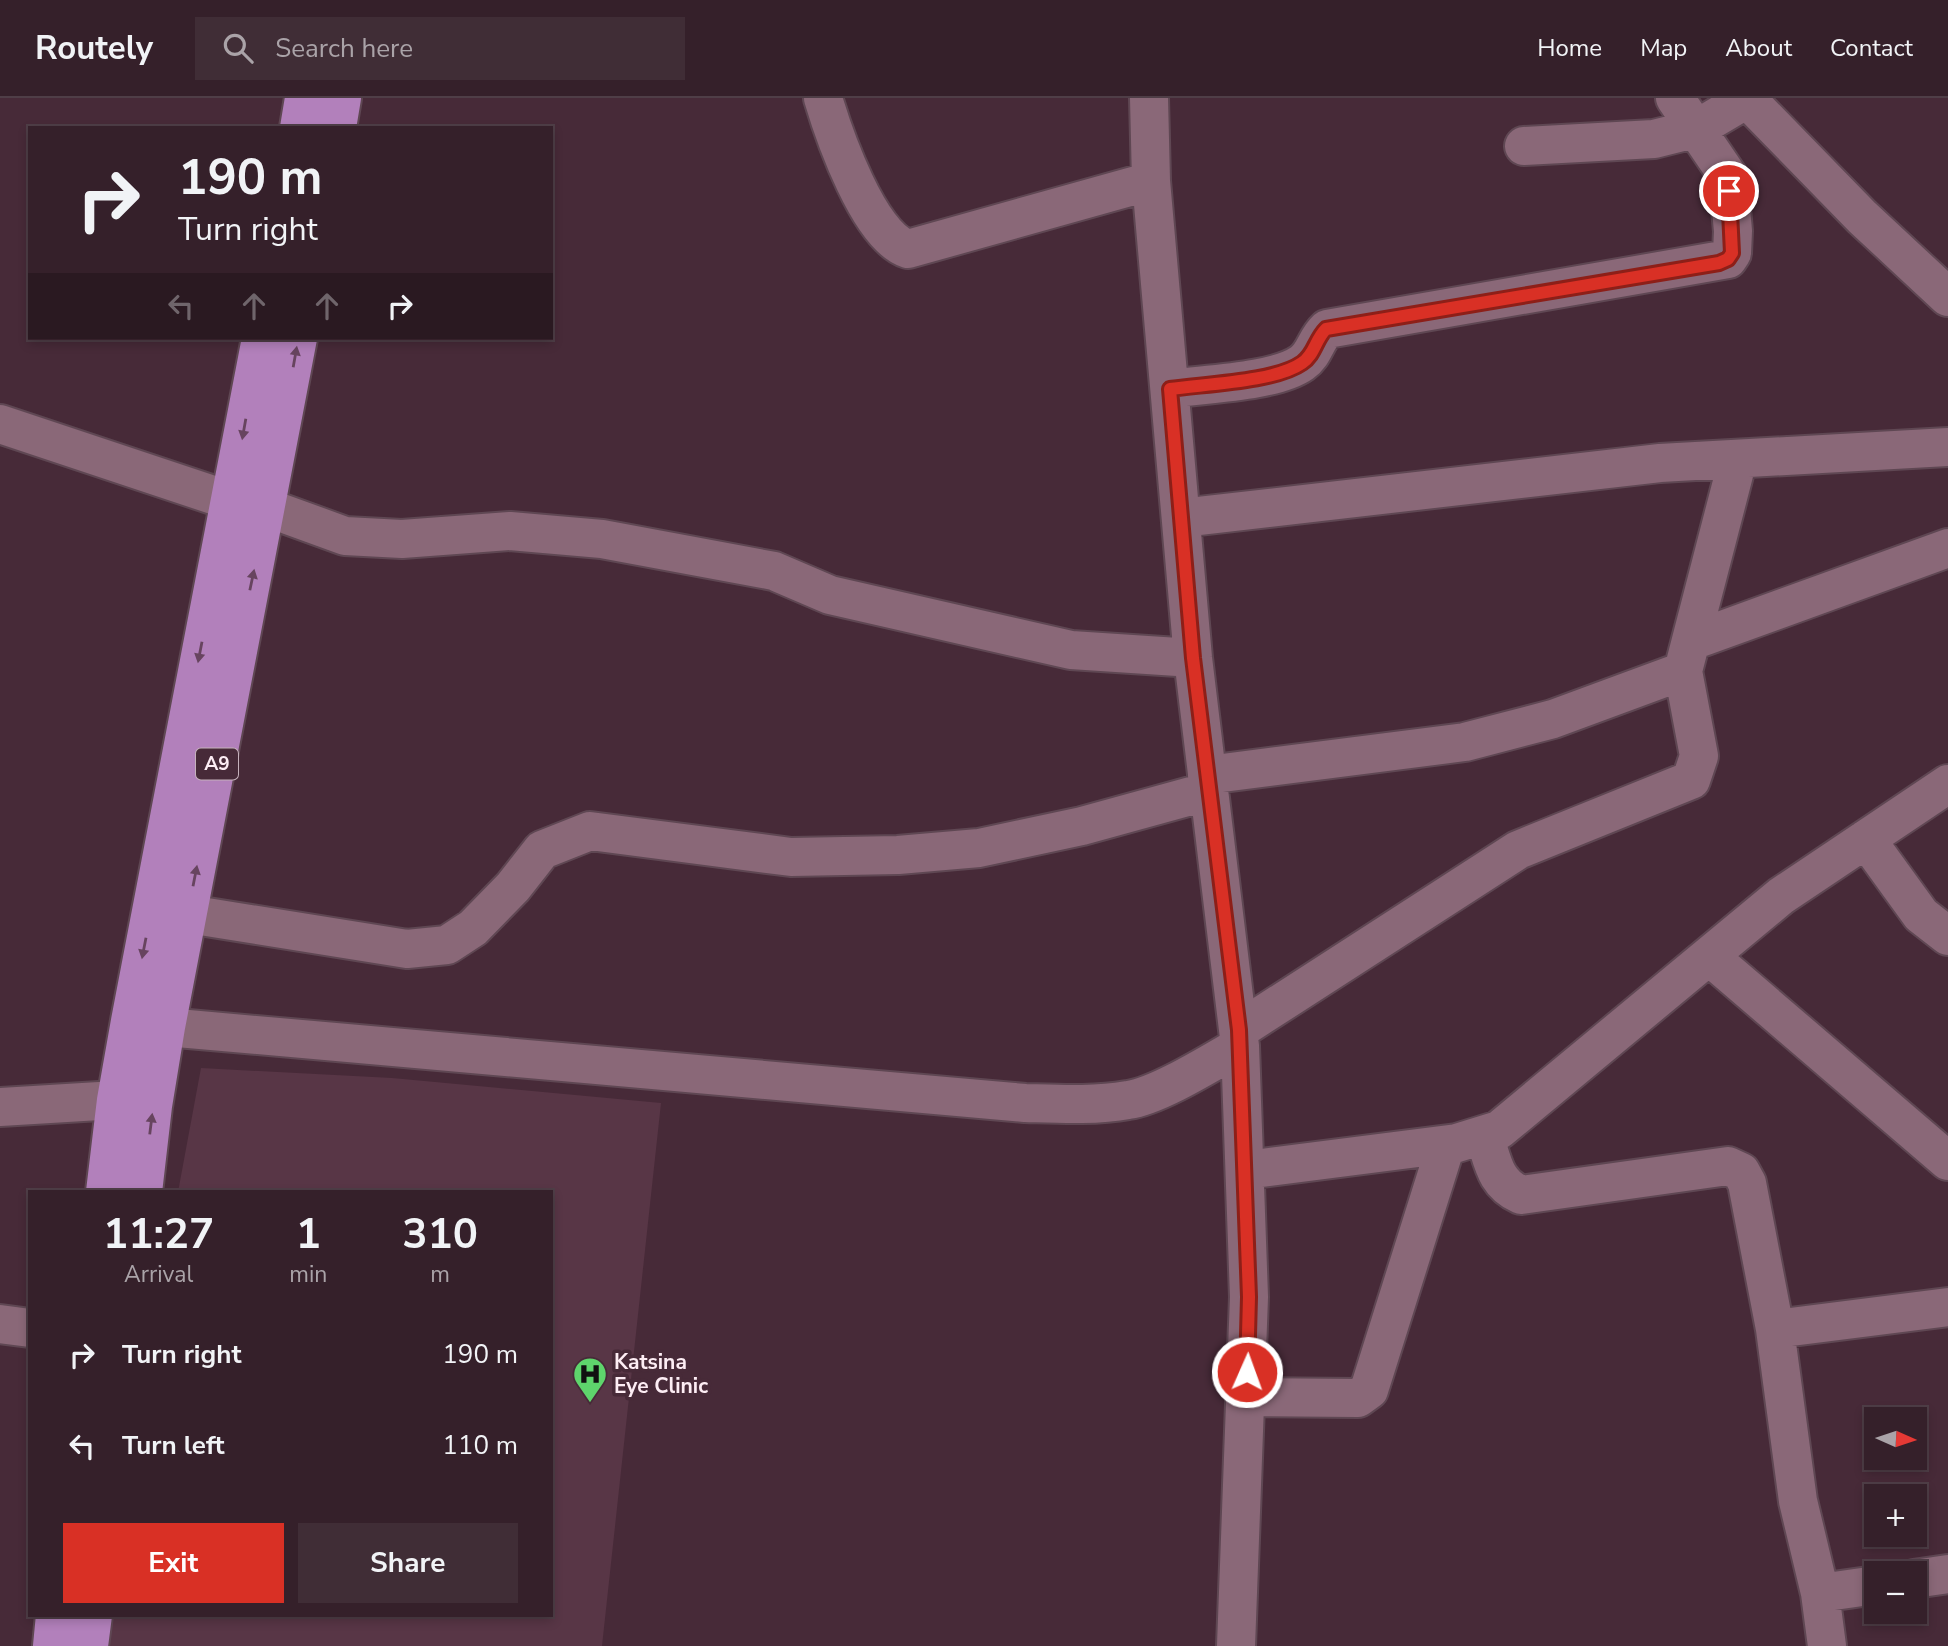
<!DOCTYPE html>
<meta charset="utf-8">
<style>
:root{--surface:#35202a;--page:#402d36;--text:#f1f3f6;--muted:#aaa3a8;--line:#4f3e47;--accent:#d93025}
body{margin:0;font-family:"Nunito Sans",sans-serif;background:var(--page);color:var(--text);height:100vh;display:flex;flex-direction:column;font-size:26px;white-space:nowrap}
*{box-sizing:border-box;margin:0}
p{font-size:23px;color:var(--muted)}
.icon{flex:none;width:38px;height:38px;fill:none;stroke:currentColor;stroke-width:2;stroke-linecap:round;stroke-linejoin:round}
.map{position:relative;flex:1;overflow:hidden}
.sheet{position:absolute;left:28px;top:1092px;width:525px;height:427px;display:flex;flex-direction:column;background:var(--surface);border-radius:0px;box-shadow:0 4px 10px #0003,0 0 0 2px var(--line)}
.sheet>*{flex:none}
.hud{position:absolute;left:28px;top:28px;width:525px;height:214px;border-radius:0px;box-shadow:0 4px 10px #0003,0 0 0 2px var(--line);background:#35202a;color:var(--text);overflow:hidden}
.needle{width:46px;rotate:93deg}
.buttons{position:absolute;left:1864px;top:1309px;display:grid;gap:14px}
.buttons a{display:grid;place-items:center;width:63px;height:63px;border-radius:0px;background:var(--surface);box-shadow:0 4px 10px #0003,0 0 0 2px var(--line);font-size:35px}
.pin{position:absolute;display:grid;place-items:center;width:60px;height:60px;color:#fff;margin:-30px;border:4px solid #fff;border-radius:50%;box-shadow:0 2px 7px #0007}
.me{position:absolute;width:77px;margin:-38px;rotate:2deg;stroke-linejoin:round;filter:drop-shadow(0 0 5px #0008)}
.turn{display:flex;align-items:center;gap:24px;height:147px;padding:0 35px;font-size:32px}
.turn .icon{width:91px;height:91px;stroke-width:2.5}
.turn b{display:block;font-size:49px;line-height:60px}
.lanes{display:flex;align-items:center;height:66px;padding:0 35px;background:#0003;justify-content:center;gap:35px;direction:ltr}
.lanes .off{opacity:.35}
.eta{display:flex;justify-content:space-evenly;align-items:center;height:119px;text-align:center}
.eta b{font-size:42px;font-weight:700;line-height:49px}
.primary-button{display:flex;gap:14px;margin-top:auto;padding:14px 35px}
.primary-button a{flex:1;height:80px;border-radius:0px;background:var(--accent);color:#fff;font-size:28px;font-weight:700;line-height:80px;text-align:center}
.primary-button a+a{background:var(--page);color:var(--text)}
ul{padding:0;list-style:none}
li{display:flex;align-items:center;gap:21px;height:91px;padding:0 35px}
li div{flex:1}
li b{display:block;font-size:26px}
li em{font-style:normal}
header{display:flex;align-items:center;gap:42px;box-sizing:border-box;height:98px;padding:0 35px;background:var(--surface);border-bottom:2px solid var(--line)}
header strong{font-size:33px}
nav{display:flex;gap:38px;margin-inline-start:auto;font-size:24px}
.search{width:490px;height:63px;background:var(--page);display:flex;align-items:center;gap:18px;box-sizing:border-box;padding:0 24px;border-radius:0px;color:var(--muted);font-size:26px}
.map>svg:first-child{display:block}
.built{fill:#583646}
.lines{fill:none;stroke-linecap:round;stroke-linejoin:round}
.minor-casing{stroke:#5f4753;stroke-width:42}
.trunk-casing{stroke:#5f4753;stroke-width:42}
.minor{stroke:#8a6878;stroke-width:38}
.trunk{stroke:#b280bb;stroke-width:38}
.oneway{fill:#67445f}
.route-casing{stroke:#8d1f18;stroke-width:18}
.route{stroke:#d93025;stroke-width:12}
.labels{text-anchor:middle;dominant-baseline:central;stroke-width:7;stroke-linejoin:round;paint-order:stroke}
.shield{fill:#472a38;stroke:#c6b2bc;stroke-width:2}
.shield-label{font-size:19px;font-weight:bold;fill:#fdedf4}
.poi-label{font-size:21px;font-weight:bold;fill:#fdedf4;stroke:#472a38;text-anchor:start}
</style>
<header>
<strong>Routely</strong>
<div class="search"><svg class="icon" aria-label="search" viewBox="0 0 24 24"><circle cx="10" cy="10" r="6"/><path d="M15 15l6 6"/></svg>Search here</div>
<nav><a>Home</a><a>Map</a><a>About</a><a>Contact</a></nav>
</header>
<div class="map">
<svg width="1948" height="1548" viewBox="0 0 1948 1548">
<rect width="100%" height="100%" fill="#472a38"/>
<path class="built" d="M 201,970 L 392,980 L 661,1005 L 602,1548 L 106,1548 L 109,1517 L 551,1517 L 551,1094 L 178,1094 Z"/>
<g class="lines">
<g class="minor-casing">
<path id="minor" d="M 823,0 C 834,37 869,139 908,151 L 1151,83
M 1149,0 L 1151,83 L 1193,560 L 1240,948 L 1249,1199 L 1236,1548
M 1746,0 L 1862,119 L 1948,199
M 1524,48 L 1654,41 L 1698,30 L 1747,1
M 1170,291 C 1204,286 1275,284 1302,265 C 1315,256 1315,242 1327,231 L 1728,161 L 1732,155 L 1733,133 L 1728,78 L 1675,0
M 0,326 L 231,403
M 268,410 L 345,438 L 402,441 L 510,433 L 602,441 L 774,473 L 830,497 L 1071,552 L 1193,560
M 1181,420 L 1660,365 L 1948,349
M 1692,543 L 1948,450
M 1207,677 L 1465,644 L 1553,621 L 1683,573
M 1866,741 L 1921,817 L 1948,838
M 188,816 L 407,851 L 447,847 L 473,830 L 513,789 L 542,752 L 590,733 L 791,759 L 898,757 L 979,750 L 1082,728 L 1209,693
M 1709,858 L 1948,1063
M 166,929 L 1025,1005 C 1059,1006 1094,1008 1128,1002 C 1158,998 1212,964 1240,948
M 1239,932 L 1518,752 L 1691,682 L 1699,658 L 1683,573 L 1738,361
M 0,1009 L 116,1002
M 1484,1037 C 1493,1063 1494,1085 1521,1097 L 1728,1068 L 1741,1074 L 1747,1085 L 1775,1231 L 1798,1403 L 1820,1495 L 1827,1548
M 1246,1072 L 1457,1045 L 1499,1032 L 1781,798 L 1948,686
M 0,1226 L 30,1230
M 1775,1231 L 1948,1209
M 1246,1299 L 1358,1300 L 1369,1292 L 1446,1047
M 1914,1481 L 1948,1476
M 1820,1495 L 1876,1487"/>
</g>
<g class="trunk-casing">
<path id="trunk" d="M 299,30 L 304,0
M 337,30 L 342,0
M 105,1094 L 116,1002 L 130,923 L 261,240
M 143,1094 L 153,1008 L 166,929 L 298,240
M 52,1548 L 55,1517
M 89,1548 L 93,1517"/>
</g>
<use href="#minor" class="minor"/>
<use href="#trunk" class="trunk"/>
</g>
<defs><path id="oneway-solid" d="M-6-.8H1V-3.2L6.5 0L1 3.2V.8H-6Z" transform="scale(1.75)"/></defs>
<g class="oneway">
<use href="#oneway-solid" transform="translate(295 259) rotate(-80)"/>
<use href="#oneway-solid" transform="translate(244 331) rotate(100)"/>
<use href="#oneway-solid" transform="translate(252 482) rotate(-78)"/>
<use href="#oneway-solid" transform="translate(200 554) rotate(101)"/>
<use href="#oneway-solid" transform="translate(195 778) rotate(-79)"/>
<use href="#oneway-solid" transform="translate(144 850) rotate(101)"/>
<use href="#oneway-solid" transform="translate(151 1026) rotate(-83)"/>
</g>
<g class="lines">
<g class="route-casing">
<path id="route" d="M 1247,1274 L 1249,1199 L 1239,932 L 1193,560 L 1170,291 C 1204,286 1275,284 1302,265 C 1315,256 1315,242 1326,231 L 1719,165 L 1728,161 L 1732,155 L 1729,93"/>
</g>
<use href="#route" class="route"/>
</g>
<defs>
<g id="hospital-pin" transform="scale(1.75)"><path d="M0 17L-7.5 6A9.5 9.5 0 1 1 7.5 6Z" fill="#5ed56c" stroke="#472a38"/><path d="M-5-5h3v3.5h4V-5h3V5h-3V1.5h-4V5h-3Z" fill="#111"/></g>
</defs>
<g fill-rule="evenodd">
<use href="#hospital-pin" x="590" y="1276"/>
</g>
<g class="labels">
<rect class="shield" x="196" y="650.5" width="42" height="31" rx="5"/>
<g class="shield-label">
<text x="217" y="666">A9</text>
</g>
<g class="poi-label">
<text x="614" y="1264">Katsina<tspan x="614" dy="24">Eye Clinic</tspan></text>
</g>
</g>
</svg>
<div class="buttons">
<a><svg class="needle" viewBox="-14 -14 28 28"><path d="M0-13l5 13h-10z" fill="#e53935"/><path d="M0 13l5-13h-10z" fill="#aaa3a8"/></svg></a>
<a>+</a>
<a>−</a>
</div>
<div class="pin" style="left:1729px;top:93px;background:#d93025"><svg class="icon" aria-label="arrive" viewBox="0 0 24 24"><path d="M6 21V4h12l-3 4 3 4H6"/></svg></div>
<svg class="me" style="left:1247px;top:1274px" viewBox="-20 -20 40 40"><circle r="17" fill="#d93025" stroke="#fff" stroke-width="3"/><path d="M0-11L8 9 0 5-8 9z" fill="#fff"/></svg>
<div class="hud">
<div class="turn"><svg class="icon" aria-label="right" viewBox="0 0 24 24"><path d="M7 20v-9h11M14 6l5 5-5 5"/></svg><div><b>190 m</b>Turn right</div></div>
<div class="lanes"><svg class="icon off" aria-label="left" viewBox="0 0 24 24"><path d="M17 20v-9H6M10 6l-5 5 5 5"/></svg><svg class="icon off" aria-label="ahead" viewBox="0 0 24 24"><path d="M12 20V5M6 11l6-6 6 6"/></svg><svg class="icon off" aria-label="ahead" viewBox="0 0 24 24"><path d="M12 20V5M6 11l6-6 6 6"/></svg><svg class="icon" aria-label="right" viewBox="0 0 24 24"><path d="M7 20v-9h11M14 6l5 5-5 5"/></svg></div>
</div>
<section class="sheet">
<div class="eta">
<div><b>11:27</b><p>Arrival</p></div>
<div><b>1</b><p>min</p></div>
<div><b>310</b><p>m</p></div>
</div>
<ul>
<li><svg class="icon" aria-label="right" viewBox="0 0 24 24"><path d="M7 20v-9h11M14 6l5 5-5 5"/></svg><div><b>Turn right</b></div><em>190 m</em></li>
<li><svg class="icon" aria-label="left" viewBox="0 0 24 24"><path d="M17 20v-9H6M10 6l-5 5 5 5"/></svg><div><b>Turn left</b></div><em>110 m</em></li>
</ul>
<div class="primary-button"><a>Exit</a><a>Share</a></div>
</section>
</div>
